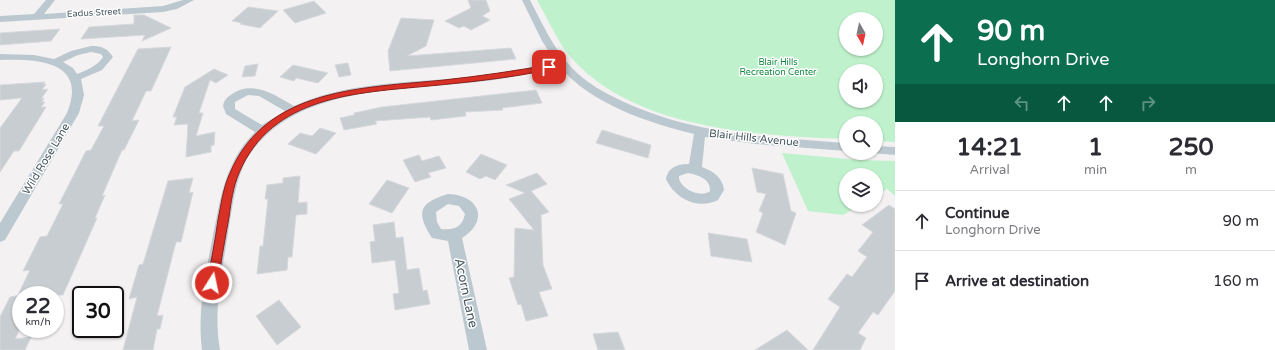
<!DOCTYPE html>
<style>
:root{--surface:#fff;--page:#f2f2f3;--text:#2b2b33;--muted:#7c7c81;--line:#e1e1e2}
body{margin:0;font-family:"Varela Round",sans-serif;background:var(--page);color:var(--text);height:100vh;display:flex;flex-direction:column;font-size:15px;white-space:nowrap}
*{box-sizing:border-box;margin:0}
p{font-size:13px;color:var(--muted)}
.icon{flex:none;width:22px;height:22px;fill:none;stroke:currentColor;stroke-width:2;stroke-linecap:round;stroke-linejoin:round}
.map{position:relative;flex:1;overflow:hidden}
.side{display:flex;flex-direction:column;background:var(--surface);width:380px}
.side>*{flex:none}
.hud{background:#0b6e4f;color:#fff;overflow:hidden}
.needle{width:26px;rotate:171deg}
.controls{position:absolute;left:839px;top:12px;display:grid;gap:8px}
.controls a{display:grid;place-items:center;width:44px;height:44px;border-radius:50%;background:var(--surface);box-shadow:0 1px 3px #0004;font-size:20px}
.speed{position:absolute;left:12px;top:286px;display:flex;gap:8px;font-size:20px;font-weight:700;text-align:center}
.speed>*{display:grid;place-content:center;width:52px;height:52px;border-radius:50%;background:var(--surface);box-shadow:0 1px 3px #0004;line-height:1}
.speed small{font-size:10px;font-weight:400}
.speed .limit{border:2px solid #111;border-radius:6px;background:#fff;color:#111}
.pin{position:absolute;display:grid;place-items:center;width:34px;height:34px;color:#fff;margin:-17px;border-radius:8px;box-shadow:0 2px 6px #0006}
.me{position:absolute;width:44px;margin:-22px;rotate:10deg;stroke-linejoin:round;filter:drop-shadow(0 0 3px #0008)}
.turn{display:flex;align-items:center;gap:14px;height:84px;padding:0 16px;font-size:18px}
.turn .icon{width:52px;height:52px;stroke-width:2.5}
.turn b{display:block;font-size:28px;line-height:34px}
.lanes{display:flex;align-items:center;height:38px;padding:0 16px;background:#0003;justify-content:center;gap:20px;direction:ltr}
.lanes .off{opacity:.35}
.eta{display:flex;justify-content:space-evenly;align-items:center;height:68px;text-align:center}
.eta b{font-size:24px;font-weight:700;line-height:28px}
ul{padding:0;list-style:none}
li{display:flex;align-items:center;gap:12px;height:60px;padding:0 16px;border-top:1px solid var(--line)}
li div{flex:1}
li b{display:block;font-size:15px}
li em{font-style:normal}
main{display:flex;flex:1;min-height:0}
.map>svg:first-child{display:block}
.green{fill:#bff2cc;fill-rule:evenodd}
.building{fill:#c8cdd1;stroke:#d5d8dd}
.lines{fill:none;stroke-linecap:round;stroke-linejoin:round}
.street{fill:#bcc8cf;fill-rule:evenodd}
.route{fill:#d93025;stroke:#8d1f18}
.labels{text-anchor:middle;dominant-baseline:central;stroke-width:3;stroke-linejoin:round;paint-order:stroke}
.far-street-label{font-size:9px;fill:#485860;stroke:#fff}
.far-park-label{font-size:9px;fill:#12883f;stroke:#fff}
.street-label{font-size:11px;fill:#485860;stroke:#fff}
.near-street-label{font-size:13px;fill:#485860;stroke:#fff}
</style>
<main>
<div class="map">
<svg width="895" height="350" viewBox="0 0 895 350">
<rect width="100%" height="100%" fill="#f4f1f2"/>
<path class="green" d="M 537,0 L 895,0 L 895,142 L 876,141 L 876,123 L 846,123 L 846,139 C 758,136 630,129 569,55 C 558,42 546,16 537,0 ZM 846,19 L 876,19 L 876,49 L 846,49 ZM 846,71 L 876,71 L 876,101 L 846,101 Z
M 782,153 L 859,160 L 895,161 L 895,196 L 887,189 L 876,196 L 876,175 L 846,175 L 846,205 L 860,205 L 843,215 L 808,211 Z"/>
<path class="building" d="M 468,0 L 486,0 L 490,11 L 482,16 L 490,20 L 471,30 L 464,26 L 459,28 L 445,21 L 471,8 Z
M 314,1 L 326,13 L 295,23 L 283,10 Z
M 248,7 L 278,11 L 260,28 L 240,24 L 242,23 L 232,21 Z
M 134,15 L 144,15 L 171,28 L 142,41 L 145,35 L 81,39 L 89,27 L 134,24 Z
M 401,18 L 434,20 L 426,46 L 407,56 L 511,48 L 516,59 L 390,71 L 388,51 Z
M 60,29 L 51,41 L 0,45 L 0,33 Z
M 171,47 L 151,91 L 146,91 L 132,121 L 139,120 L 124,150 L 122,150 L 102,196 L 105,195 L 95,218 L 97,218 L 63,295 L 18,295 L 30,270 L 23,271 L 40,237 L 47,236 L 63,204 L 59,204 L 86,151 L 91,150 L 104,126 L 98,126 L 138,49 Z
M 348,63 L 351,75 L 339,77 L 335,65 Z
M 258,64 L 255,76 L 242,77 L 245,66 Z
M 293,65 L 328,73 L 318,83 L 296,78 L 294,81 L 280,77 Z
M 214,69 L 228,75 L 216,83 L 210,80 L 199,113 L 203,113 L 196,136 L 215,132 L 214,145 L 211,146 L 211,152 L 186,157 L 188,124 L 174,125 L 177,117 L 173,117 L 185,87 Z
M 45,82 L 43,84 L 46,84 L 42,90 L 48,89 L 41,99 L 44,98 L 42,102 L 45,102 L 41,107 L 46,107 L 19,151 L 14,151 L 0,172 L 0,128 L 22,98 L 0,100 L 0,85 Z
M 536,90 L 542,103 L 502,108 L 503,110 L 465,112 L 466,116 L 431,120 L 430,117 L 375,121 L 377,124 L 344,130 L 340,118 L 354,115 L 354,113 L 382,107 Z
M 320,128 L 336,133 L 316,154 L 288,144 L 300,133 L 312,136 Z
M 602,130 L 651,145 L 648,158 L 596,143 Z
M 481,154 L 507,165 L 495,180 L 486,176 L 480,179 L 466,172 Z
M 419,155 L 422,161 L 439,156 L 446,168 L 428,173 L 431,177 L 415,182 L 403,160 Z
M 752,168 L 783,174 L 791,211 L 796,213 L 785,245 L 756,232 L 763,213 L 759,211 L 766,194 L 757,192 Z
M 537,173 L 547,184 L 531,191 L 549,212 L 541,215 L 543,265 L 552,289 L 539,292 L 548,316 L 526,321 L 521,304 L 518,305 L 509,278 L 514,277 L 515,228 L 534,230 L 509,199 L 525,193 L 506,185 Z
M 300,176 L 298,203 L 307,202 L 307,214 L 296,215 L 292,257 L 288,257 L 287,270 L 257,274 L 260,246 L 263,246 L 268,199 L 265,199 L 267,185 L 283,183 L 283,178 Z
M 193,178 L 189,193 L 193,192 L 181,242 L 176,242 L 157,316 L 163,315 L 160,329 L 157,329 L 153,350 L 123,350 L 137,297 L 129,299 L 139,265 L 143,264 L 168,181 Z
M 387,180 L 409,188 L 392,213 L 369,204 Z
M 889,205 L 895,209 L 895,291 L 878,315 L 873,312 L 858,333 L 866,338 L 860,350 L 813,350 L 840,307 L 828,299 L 847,274 L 852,277 L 867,257 L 858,251 L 873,232 L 862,225 Z
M 394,222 L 396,238 L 403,237 L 407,270 L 419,268 L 423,291 L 427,290 L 430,304 L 395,310 L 393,294 L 399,293 L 395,260 L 372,263 L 370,242 L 375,241 L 373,225 Z
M 708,233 L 747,239 L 752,262 L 711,256 Z
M 21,295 L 21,327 L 15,339 L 31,337 L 25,350 L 0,350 L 0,317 L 10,297 Z
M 279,300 L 301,327 L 277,345 L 256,316 Z
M 787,330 L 808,350 L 755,350 Z
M 618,332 L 625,350 L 598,350 L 593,334 Z"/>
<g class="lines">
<path class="street" d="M 46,0 L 55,0 L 44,14 L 163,6 L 183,0 L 194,0 L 177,9 L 163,12 L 0,22 L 0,16 L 34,14 Z
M 522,0 L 530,0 C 542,23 553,48 571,67 C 586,83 605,93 624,102 C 696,135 768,137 846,143 L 846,151 L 756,144 L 705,137 L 702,167 C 713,171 723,178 724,190 L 718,200 C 698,210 675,199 666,179 C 668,167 678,164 689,164 L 694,134 C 649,123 591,104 560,67 C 533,73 505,79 477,82 C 405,90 300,86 253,150 C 235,173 233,206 228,233 C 222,273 213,310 220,350 L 202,350 C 197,310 206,273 213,235 C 218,212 221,188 231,167 C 237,153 245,142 255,132 L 226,114 L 223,106 C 224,100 227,97 232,94 C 253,80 275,95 294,106 C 343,83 404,83 457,78 C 491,75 523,69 556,62 L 542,41 ZM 248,95 L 259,96 L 285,111 L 262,125 L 235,109 L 235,102 ZM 688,173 C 698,175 711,179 710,191 C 701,199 678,188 679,176 Z
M 91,46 C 102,46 107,48 113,57 L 102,70 L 81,79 L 84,95 L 79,113 L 5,240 L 0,242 L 0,223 L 67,113 C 88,61 38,59 0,60 L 0,54 L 34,55 L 54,59 L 71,51 ZM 91,52 L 101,54 L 103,57 C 97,66 87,70 77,74 L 73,68 L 63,62 L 78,55 Z
M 876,146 L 895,147 L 895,155 L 872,153 L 876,153 Z
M 448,194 C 479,195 490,220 462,238 L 487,350 L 469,350 L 448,241 L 432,238 C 416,213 418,203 448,194 ZM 448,204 L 459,206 L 465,214 C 462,228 454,230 441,229 L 437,222 L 436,212 Z"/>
</g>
<path class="route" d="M 549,65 L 552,65 L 552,69 C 511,78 470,82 429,86 C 357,93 272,95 239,173 C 233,187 231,202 229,217 C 225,239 221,261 218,283 L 216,286 L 212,288 L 208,286 L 207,283 C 211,262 215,241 218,220 C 221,205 223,188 230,173 C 266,87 365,88 444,80 C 480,76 514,71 549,65 Z"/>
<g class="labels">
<g class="far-street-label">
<text transform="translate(94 13) rotate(-3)">Eadus Street</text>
</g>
<g class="far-park-label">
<text x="778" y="62">Blair Hills<tspan x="778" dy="10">Recreation Center</tspan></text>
</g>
<g class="street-label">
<text transform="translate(754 138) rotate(6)">Blair Hills Avenue</text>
<text transform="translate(46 159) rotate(-59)">Wild Rose Lane</text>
</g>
<g class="near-street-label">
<text transform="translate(466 293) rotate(78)">Acorn Lane</text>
</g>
</g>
</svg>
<div class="controls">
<a><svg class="needle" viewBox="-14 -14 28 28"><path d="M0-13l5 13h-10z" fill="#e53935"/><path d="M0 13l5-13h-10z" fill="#7c7c81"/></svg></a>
<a><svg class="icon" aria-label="sound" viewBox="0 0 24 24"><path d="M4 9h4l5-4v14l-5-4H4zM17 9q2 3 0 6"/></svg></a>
<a><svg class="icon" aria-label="search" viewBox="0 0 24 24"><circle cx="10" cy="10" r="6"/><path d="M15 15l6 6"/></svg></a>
<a><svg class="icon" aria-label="layers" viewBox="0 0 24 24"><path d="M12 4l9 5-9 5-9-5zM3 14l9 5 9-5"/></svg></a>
</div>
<div class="speed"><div>22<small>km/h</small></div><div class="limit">30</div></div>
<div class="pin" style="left:549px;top:67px;background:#d93025"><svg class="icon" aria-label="arrive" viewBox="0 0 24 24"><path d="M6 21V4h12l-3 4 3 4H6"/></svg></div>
<svg class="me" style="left:212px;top:283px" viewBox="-20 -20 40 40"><circle r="17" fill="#d93025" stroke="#fff" stroke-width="3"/><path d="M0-11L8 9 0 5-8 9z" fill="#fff"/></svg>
</div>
<section class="side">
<div class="hud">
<div class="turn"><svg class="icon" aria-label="ahead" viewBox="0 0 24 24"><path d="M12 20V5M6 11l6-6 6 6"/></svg><div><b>90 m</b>Longhorn Drive</div></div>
<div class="lanes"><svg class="icon off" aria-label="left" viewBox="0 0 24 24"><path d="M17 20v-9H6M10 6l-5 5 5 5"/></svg><svg class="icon" aria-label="ahead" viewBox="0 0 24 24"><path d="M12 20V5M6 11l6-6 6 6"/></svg><svg class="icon" aria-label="ahead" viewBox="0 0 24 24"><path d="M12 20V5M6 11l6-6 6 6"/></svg><svg class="icon off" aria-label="right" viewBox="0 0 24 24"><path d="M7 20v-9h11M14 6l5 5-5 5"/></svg></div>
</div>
<div class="eta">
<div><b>14:21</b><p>Arrival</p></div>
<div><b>1</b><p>min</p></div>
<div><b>250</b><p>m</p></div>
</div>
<ul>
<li><svg class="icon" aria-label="ahead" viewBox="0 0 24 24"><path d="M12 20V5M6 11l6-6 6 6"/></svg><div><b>Continue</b><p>Longhorn Drive</p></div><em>90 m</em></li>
<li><svg class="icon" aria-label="arrive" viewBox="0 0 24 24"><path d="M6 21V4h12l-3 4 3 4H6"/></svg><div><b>Arrive at destination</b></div><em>160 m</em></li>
</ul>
</section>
</main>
